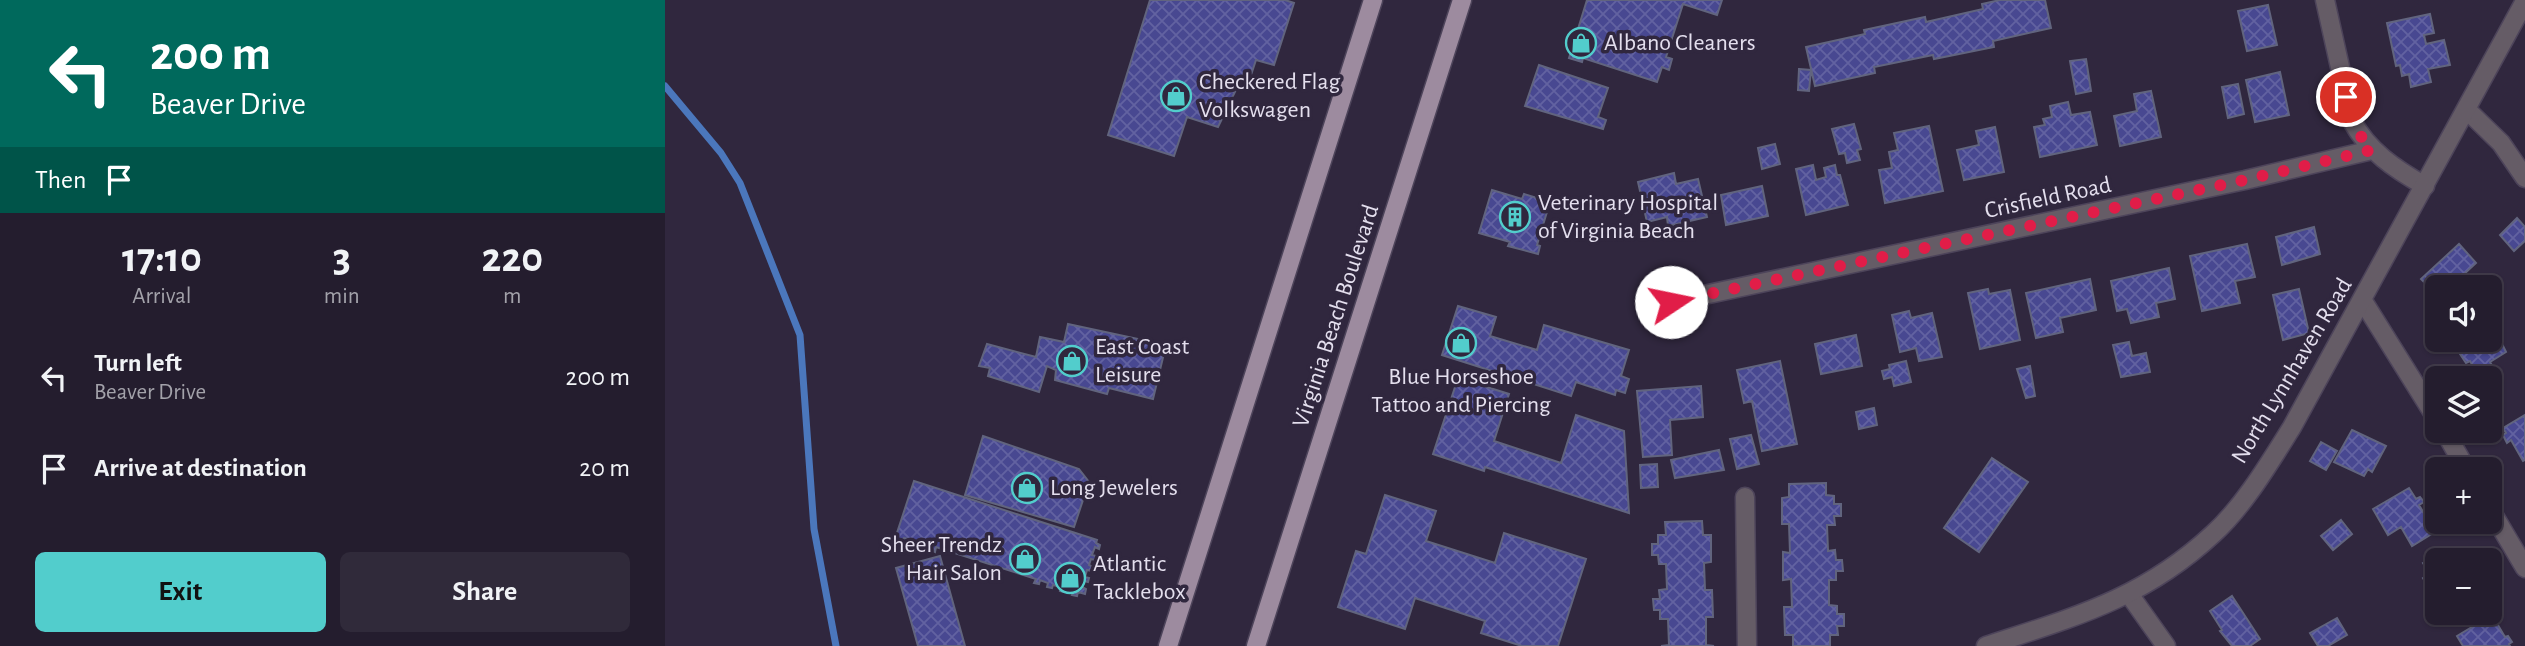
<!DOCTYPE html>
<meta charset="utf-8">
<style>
:root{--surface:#241d2e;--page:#302a3a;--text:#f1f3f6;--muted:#a3a2aa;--line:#413b4a;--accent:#52cdcc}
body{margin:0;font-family:"Alegreya Sans",sans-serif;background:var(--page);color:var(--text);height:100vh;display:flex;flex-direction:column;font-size:26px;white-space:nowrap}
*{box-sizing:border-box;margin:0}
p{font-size:23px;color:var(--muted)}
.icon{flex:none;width:38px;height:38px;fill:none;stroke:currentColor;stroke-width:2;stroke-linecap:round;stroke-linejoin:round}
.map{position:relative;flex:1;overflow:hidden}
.drawer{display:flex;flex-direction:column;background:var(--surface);width:665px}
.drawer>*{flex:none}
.top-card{background:#00695c;color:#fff;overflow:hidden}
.tools{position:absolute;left:1760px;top:275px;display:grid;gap:14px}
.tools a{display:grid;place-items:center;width:77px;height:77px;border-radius:10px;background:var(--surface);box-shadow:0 2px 5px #0004,0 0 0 2px var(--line);font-size:35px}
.pin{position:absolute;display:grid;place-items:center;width:60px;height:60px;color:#fff;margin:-30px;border:4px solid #fff;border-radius:50%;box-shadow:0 2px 7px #0007}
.me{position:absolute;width:77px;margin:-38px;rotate:79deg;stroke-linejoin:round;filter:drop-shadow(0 0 5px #0008)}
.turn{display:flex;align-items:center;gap:24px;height:147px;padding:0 35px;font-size:32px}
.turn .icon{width:91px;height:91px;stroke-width:2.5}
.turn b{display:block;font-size:49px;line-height:60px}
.then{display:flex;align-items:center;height:66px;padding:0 35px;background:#0003;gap:14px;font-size:26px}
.eta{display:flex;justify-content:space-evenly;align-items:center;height:119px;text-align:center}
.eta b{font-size:42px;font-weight:700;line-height:49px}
.button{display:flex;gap:14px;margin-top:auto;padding:14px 35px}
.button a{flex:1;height:80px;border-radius:10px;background:var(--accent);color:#111;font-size:28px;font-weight:700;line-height:80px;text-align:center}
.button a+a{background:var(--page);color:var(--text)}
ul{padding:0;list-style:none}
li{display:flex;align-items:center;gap:21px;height:91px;padding:0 35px}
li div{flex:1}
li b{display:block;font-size:26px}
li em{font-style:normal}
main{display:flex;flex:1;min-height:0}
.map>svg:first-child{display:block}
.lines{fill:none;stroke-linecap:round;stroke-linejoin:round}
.stream{stroke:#4b77bc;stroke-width:7}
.building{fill:url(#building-cross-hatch);stroke:#61647e;stroke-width:2}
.minor-casing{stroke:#4d445a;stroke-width:21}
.tertiary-casing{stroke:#4d445a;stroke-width:21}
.primary-casing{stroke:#4d445a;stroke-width:21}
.minor{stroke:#655c66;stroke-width:18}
.tertiary{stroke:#655c66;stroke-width:18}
.primary{stroke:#9d8b9f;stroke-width:18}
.route{stroke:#e11d48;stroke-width:12;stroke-dasharray:0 21.6}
.labels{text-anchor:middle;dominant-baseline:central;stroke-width:7;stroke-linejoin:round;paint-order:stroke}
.poi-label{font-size:24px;fill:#e4dfee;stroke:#30273e;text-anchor:start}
.street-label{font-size:24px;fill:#e4dfee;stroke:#30273e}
</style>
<main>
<section class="drawer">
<div class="top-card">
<div class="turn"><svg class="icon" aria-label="left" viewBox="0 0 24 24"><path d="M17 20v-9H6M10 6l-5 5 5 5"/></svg><div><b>200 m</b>Beaver Drive</div></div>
<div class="then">Then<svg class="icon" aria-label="arrive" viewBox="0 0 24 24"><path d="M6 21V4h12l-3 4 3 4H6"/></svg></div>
</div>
<div class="eta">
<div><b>17:10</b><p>Arrival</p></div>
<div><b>3</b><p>min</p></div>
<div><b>220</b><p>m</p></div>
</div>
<ul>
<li><svg class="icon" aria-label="left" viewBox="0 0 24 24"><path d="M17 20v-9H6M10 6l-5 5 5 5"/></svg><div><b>Turn left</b><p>Beaver Drive</p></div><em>200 m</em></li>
<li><svg class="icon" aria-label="arrive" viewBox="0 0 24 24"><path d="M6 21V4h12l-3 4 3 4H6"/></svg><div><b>Arrive at destination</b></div><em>20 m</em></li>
</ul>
<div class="button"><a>Exit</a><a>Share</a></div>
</section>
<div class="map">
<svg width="1860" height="646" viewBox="0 0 1860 646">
<defs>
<pattern id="building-cross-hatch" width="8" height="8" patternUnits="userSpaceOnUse" patternTransform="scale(1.75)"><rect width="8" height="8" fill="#484891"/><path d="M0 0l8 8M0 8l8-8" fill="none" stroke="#6262a1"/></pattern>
</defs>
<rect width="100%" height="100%" fill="#30273e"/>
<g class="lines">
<path class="stream" d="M 0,86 L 56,153 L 75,183 L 135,335 L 149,529 L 171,646"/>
</g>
<path class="building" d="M 485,0 L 620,0 L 629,3 L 609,65 L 591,60 L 586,75 L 579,73 L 553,127 L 522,117 L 509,156 L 443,135 Z
M 922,0 L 1057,0 L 1052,15 L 1018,4 L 1001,57 L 1007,59 L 1004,70 L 997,67 L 992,82 L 918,58 L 917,62 L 904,58 Z
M 1335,0 L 1380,0 L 1386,28 L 1328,41 L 1329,47 L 1269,59 L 1268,55 L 1209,67 L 1210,73 L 1150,86 L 1141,47 L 1200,34 L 1199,30 L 1260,17 L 1261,22 L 1318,9 L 1317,4 Z
M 1603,5 L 1612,45 L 1582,51 L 1573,11 Z
M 1765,14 L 1769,33 L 1759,35 L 1761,44 L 1779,40 L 1785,65 L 1763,69 L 1766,82 L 1746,87 L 1744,74 L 1737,76 L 1735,65 L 1731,66 L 1722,23 Z
M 1421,59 L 1426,91 L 1411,94 L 1405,61 Z
M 874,65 L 943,88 L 933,117 L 941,120 L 938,129 L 860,106 Z
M 1134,69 L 1146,70 L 1144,91 L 1133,90 Z
M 1615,72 L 1624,115 L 1590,122 L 1581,80 Z
M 1573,84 L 1579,114 L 1563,118 L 1557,87 Z
M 1486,91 L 1496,137 L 1455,146 L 1449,116 L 1472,111 L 1469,94 Z
M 1403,102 L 1406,115 L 1425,112 L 1432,145 L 1375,157 L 1369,127 L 1380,125 L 1378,119 L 1387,117 L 1385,106 Z
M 1189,124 L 1196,149 L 1192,150 L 1195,160 L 1182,163 L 1180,153 L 1174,154 L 1167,129 Z
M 1264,126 L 1278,191 L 1220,203 L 1214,170 L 1227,168 L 1224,152 L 1233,150 L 1229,133 Z
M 1330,127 L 1339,172 L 1299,180 L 1292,150 L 1314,145 L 1311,131 Z
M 1110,144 L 1115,164 L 1097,169 L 1093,148 Z
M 1148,165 L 1151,180 L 1161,177 L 1159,168 L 1170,165 L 1172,175 L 1175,175 L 1183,205 L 1141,215 L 1131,169 Z
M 1009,173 L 1011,184 L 1033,179 L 1042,217 L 1003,226 L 1002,217 L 982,222 L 973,182 Z
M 1097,186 L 1103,216 L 1061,225 L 1056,195 Z
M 827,190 L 857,199 L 859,194 L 885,202 L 872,245 L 875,246 L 873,254 L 843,246 L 845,242 L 814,233 Z
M 1852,218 L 1860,227 L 1860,241 L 1849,251 L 1835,235 Z
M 1649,227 L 1655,254 L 1617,265 L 1611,237 Z
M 1582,244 L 1590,277 L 1570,281 L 1575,303 L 1537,311 L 1525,256 Z
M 1794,244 L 1811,263 L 1797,276 L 1806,287 L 1773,287 L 1773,296 L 1756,279 Z
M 1504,268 L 1510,299 L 1491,303 L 1494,317 L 1466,323 L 1462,309 L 1452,311 L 1446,281 Z
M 1425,279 L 1431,310 L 1395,318 L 1398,332 L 1371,338 L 1361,293 Z
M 1323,289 L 1324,294 L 1345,290 L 1355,340 L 1315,349 L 1303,293 Z
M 1634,289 L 1644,333 L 1618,340 L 1608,295 Z
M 793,306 L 831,317 L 825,336 L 872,350 L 879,325 L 964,350 L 956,376 L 964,379 L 960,393 L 951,390 L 950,395 L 911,382 L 906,396 L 777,355 Z
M 1244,311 L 1246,318 L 1267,313 L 1277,357 L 1254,361 L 1251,348 L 1235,352 L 1227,315 Z
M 403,324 L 501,345 L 488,399 L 444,388 L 442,394 L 390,380 L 391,370 L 382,366 L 374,392 L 323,376 L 325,368 L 314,366 L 322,344 L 371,357 L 375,337 L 399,342 Z
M 1191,335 L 1197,366 L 1156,374 L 1150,344 Z
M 1798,340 L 1823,340 L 1827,347 L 1836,342 L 1841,352 L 1825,362 L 1834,377 L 1825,381 L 1825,378 L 1815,378 L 1805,361 L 1801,363 L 1795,354 L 1799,351 L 1794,342 Z
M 1464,342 L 1467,356 L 1481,353 L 1485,372 L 1456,377 L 1448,345 Z
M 1115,361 L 1132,444 L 1097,451 L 1087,401 L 1079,403 L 1072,370 Z
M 1241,361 L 1246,382 L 1229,386 L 1227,377 L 1219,379 L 1217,371 L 1225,369 L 1224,365 Z
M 1365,366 L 1370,396 L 1361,398 L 1352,369 Z
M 793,378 L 844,394 L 829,441 L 896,463 L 911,415 L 959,431 L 964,513 L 820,467 L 819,471 L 768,454 Z
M 1036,386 L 1038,417 L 1005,420 L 1007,455 L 978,457 L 972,391 Z
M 1209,408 L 1212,425 L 1194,429 L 1191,412 Z
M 1860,415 L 1860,460 L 1858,461 L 1846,440 L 1842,443 L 1838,435 L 1841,433 L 1838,428 Z
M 1687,430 L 1721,446 L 1707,472 L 1703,469 L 1699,476 L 1669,462 Z
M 1086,435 L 1094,464 L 1072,469 L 1065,439 Z
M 318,436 L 414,469 L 424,482 L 409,527 L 300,495 Z
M 1656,442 L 1672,451 L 1661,470 L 1645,461 Z
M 1054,450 L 1059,470 L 1010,478 L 1006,460 Z
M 1327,458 L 1363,482 L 1314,552 L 1279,528 Z
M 992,464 L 993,487 L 976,488 L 975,465 Z
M 249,481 L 432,540 L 431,543 L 435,545 L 434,549 L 430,547 L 427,555 L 431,556 L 430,560 L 426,559 L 424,565 L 428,567 L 427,571 L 422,570 L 420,577 L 424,578 L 423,582 L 419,581 L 417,587 L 421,589 L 420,594 L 413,592 L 412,596 L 407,595 L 409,591 L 400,588 L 399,592 L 395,591 L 396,587 L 388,585 L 387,588 L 382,587 L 383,583 L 375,580 L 374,584 L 369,583 L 371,579 L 271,547 L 270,552 L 266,550 L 267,546 L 260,544 L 259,548 L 254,547 L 255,543 L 249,541 L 248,544 L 244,543 L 245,539 L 239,538 L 237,542 L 230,539 Z
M 1161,483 L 1161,495 L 1169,496 L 1169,504 L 1176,504 L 1176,516 L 1169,516 L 1170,525 L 1162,525 L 1163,551 L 1170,550 L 1171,560 L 1177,560 L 1178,571 L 1171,571 L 1171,580 L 1164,580 L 1164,605 L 1172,606 L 1172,614 L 1179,614 L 1179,626 L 1172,626 L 1173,635 L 1165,635 L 1165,646 L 1128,646 L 1128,635 L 1120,635 L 1119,607 L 1127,607 L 1126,579 L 1118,580 L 1118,552 L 1125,553 L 1124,524 L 1117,524 L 1117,498 L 1124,497 L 1124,484 Z
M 1744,488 L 1751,499 L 1755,497 L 1759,502 L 1754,505 L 1770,532 L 1747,546 L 1736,527 L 1723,535 L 1708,509 Z
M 720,495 L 771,511 L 761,541 L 830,563 L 839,533 L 921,559 L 893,646 L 857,646 L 816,633 L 820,621 L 750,598 L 740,629 L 673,607 L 691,551 L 701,554 Z
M 1676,520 L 1687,534 L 1668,550 L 1656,536 Z
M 1037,521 L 1038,535 L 1046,535 L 1046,562 L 1039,563 L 1040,590 L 1047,590 L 1048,617 L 1041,617 L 1041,645 L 1049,646 L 996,646 L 1004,645 L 1003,619 L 995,619 L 995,610 L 989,610 L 988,599 L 995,599 L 994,590 L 1002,589 L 1001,564 L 994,564 L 993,555 L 987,555 L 987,544 L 993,544 L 993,535 L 1001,535 L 1000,522 Z
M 1780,549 L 1787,560 L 1773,560 L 1773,609 L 1764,595 L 1767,593 L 1758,578 L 1765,574 L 1758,563 Z
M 275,556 L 300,646 L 253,646 L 231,568 Z
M 1567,596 L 1595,639 L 1585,646 L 1567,646 L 1555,631 L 1557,630 L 1545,611 Z
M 1827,615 L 1840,637 L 1843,636 L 1847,642 L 1844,644 L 1845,646 L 1798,646 L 1792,636 Z
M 1672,618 L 1682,635 L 1663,646 L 1653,646 L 1645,633 Z"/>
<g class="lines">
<g class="minor-casing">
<path id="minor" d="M 1660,0 L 1687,121 C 1703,151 1730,169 1760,186
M 1802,110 L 1836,143 L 1860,178
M 1698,301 L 1773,421
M 1006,302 L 1580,180 L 1707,150
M 1779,430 L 1801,469
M 1080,497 L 1082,646
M 1825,509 L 1860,568
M 1464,594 L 1501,646"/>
</g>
<g class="tertiary-casing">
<path id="tertiary" d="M 1321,646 C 1409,617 1478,599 1548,534 C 1579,506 1605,462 1627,427 L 1860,1"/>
</g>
<g class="primary-casing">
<path id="primary" d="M 503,646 L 708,0
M 591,646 L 797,0"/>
</g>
<use href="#minor" class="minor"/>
<use href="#tertiary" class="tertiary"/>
<use href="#primary" class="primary"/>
</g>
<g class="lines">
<path class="route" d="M 1006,302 L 1580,180 L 1707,150 C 1691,133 1686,118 1681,97"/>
</g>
<defs>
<g id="shop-ring" transform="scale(1.575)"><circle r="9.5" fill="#30273e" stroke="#52cdcc" stroke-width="1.5"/><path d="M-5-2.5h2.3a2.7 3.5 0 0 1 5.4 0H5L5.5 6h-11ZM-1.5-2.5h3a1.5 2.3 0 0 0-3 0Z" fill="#52cdcc"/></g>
<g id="building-ring" transform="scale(1.575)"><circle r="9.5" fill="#30273e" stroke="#52cdcc" stroke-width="1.5"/><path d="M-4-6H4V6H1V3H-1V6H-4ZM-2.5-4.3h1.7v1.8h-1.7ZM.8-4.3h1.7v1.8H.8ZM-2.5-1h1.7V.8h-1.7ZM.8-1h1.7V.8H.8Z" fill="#52cdcc"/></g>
</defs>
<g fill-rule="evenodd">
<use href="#shop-ring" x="916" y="43"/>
<use href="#shop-ring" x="511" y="96"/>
<use href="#building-ring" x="850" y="217"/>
<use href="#shop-ring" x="796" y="343"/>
<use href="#shop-ring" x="407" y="361"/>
<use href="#shop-ring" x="362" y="488"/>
<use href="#shop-ring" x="360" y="559"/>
<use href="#shop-ring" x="405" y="578"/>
</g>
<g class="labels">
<g class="poi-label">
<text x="939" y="43">Albano Cleaners</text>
<text x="534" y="82">Checkered Flag<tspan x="534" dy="28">Volkswagen</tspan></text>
<text x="873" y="203">Veterinary Hospital<tspan x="873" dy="28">of Virginia Beach</tspan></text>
<text x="430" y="347">East Coast<tspan x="430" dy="28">Leisure</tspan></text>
<text x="796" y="377" text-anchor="middle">Blue Horseshoe<tspan x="796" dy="28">Tattoo and Piercing</tspan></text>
<text x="385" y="488">Long Jewelers</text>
<text x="337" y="545" text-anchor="end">Sheer Trendz<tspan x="337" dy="28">Hair Salon</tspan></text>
<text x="428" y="564">Atlantic<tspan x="428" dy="28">Tacklebox</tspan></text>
</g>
<g class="street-label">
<text transform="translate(1383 198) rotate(-12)">Crisfield Road</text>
<text transform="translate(671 316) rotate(-72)">Virginia Beach Boulevard</text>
<text transform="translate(1627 371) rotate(-59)">North Lynnhaven Road</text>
</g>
</g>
</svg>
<div class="tools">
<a><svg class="icon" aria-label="sound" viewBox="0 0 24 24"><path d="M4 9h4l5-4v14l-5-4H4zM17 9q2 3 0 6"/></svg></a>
<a><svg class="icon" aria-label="layers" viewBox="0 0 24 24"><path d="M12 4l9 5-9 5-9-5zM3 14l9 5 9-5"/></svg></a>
<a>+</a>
<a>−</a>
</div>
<div class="pin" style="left:1681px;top:97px;background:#d93025"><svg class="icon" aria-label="arrive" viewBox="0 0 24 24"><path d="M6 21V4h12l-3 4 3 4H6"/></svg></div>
<svg class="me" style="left:1006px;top:302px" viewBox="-20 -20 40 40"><circle r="19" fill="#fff"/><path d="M0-13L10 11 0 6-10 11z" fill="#e11d48"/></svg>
</div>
</main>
